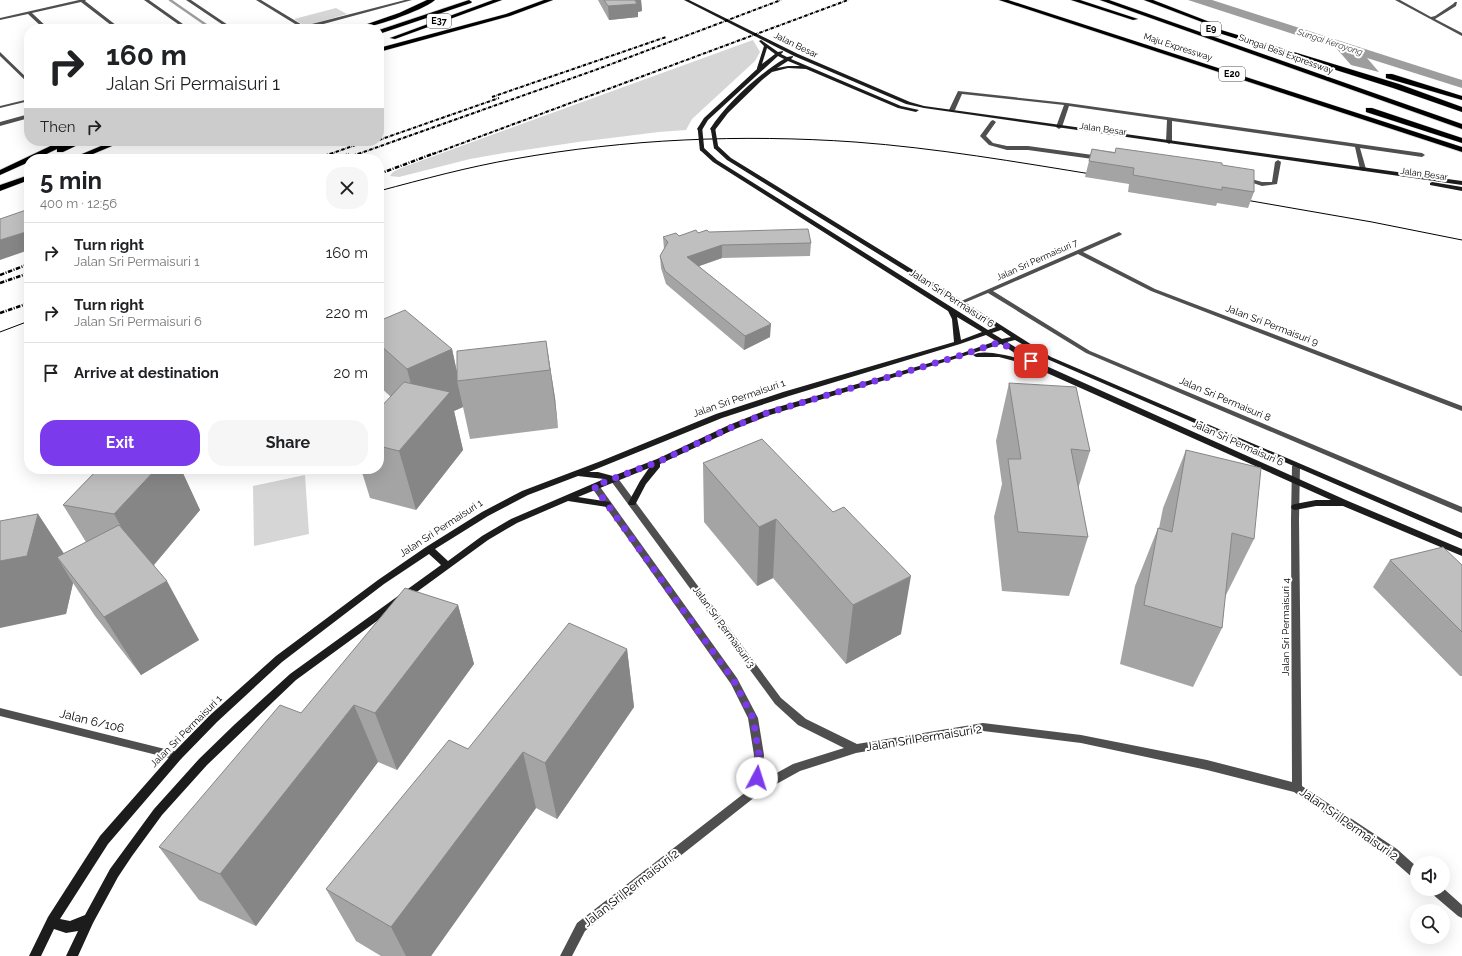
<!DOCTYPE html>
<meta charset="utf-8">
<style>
:root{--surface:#fff;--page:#f6f6f6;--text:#202124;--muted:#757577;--line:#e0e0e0;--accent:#7c3aed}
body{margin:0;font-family:Raleway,sans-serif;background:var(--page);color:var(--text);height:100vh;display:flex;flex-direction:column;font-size:15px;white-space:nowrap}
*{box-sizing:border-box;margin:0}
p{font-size:13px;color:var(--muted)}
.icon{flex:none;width:22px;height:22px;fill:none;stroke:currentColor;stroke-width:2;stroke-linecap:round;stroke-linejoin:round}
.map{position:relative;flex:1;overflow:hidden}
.panel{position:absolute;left:24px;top:154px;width:360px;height:320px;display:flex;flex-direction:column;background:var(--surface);border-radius:16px;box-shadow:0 4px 16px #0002}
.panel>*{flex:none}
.top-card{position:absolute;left:24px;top:24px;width:360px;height:122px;border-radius:16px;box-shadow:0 4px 16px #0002;background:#fff;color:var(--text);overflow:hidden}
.fabs{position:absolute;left:1410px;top:856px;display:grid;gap:8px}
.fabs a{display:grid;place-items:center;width:40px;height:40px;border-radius:50%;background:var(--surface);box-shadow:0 4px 16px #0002;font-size:20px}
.pin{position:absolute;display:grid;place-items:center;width:34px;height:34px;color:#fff;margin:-17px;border-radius:8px;box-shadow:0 2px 6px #0006}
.me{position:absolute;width:44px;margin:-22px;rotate:5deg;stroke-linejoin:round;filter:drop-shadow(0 0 3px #0008)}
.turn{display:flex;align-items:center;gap:14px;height:84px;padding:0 16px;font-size:18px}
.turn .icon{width:52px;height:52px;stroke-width:2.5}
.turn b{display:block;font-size:28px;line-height:34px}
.then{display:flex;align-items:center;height:38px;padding:0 16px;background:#0003;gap:8px;font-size:15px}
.round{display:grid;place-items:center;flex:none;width:42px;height:42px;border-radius:16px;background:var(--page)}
.summary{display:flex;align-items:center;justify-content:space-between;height:68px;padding:0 16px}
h1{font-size:24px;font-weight:700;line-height:30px}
.action{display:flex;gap:8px;margin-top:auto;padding:8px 16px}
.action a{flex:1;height:46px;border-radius:16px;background:var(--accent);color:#fff;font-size:16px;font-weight:700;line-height:46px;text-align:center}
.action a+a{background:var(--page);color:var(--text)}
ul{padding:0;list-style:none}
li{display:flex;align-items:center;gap:12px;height:60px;padding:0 16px;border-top:1px solid var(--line)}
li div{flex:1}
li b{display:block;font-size:15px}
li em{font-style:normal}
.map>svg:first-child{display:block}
.green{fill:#d6d6d6}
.water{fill:#9d9d9d}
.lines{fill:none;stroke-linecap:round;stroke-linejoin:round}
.stream{stroke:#9d9d9d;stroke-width:2.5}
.highway-casing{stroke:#dbdbdb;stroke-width:1}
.street{fill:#4f4f4f;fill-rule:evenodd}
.secondary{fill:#1c1c1c;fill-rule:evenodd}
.highway{fill:#000;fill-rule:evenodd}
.tram{stroke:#000;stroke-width:1}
.rail-far1{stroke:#000;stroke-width:2;stroke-dasharray:3.5 1 0.5 1;stroke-linecap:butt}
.rail{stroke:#000;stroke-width:2.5;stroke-dasharray:4.5 1.5 1 1.5;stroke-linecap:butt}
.secondary-bridge{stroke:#1c1c1c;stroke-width:4.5}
.wall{fill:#a4a4a4}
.shaded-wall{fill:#868686}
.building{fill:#bfbfbf;stroke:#868686}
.route{stroke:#7c3aed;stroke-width:7;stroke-dasharray:0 12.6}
.labels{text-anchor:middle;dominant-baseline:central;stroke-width:4;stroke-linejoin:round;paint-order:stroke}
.shield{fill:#fff;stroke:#4c4c4c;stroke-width:1}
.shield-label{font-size:9px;font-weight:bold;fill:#000}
.far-water-label{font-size:9px;font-style:italic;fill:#3e3e3e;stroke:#fff}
.far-street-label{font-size:9px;fill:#000;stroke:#fff}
.street-label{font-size:10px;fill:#000;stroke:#fff}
.near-street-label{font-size:12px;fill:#000;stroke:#fff}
</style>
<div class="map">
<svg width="1462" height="956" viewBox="0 0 1462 956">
<rect width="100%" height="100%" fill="#fff"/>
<path class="green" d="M 336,8 L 347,14 L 305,26 L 294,19 Z
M 753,40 L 760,52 L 755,61 L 692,119 L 686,130 L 659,132 L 578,142 L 504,153 L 470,159 L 399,177 L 390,176 L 393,172 L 401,168 Z
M 305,475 L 309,534 L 254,546 L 253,486 Z"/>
<path class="water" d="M 1188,0 L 1212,0 L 1443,74 L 1462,80 L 1462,88 L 1367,58 L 1379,72 L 1351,65 L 1336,48 Z"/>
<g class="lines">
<path class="stream" d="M 170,0 L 212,29"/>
<g class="highway-casing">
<path id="highway" d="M 427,0 L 435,0 C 422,11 370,29 353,29 L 399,13 Z
M 469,0 L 472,2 L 471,3 L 379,34 L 379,30 Z
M 493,0 L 502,0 L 395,39 L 390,38 Z
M 544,0 L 553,0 L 510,16 L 379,52 L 379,48 L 506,14 Z
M 999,0 L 1008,0 L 1462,147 L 1462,152 Z
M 1071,0 L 1080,0 L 1138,19 L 1133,20 Z
M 1100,0 L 1109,0 L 1462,124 L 1462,129 Z
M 1144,0 L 1153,0 L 1220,26 L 1215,27 Z
M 1208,26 L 1399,84 L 1462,107 L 1462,112 L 1393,88 L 1206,29 L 1205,28 Z
M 1386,74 L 1392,74 L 1462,96 L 1462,100 L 1386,78 Z
M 1366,108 L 1372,108 L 1462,138 L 1462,143 L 1366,112 Z
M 61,141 L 71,141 L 63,146 L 75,141 L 86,141 L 63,152 L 57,152 L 57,149 L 36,159 L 29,159 L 29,162 L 0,175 L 0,170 Z
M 113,141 L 124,141 L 81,159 L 70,159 Z
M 29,175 L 29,180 L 0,191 L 0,185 Z"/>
</g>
<path class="street" d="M 79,0 L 86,0 L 85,1 L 121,29 L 116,29 L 81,2 L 32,13 L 49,29 L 44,29 L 28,14 L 0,20 L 0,18 Z
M 144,0 L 149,0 L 190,29 L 185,29 Z
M 186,0 L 191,0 L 234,29 L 229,29 Z
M 256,0 L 261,0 L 304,26 L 405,0 L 412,0 L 305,29 L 296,29 L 300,27 Z
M 1395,0 L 1400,0 L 1431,17 L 1435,16 L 1453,4 L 1455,2 L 1457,2 L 1456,6 L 1435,19 L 1462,33 L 1462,36 Z
M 0,52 L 29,80 L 29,84 L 0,56 Z
M 958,91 L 1067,103 L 1422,153 L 1425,155 L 1422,157 L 1360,148 L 1366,169 L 1363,171 L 1360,169 L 1355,147 L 1172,121 L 1172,142 L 1169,144 L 1166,142 L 1167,120 L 1069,106 L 1062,127 L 1059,129 L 1056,127 L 1064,105 L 962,94 L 955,110 L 950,111 L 949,110 Z
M 29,99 L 29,101 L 0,108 L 0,106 Z
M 29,114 L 29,118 L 0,126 L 0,122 Z
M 993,120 L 996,122 L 986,136 L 993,143 L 1007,146 L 1028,146 L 1100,156 L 1103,158 L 1100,160 L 1028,150 L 1007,150 L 989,145 L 980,136 L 991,121 Z
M 1278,160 L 1281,162 L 1277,184 L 1262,186 L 1241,179 L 1244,177 L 1262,182 L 1272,182 L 1275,162 Z
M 1119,232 L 1122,234 L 1121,235 L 1083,252 L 1155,289 L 1462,406 L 1462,411 L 1151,291 L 1078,254 L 993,291 L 1090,351 L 1462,507 L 1462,513 L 1086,353 L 988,293 L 964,303 L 962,304 L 959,302 Z
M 1296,463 L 1300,466 L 1299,520 L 1302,786 L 1397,849 L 1417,867 L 1417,879 L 1413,878 L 1389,857 L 1294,792 L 1207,770 L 1081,743 L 983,731 L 856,753 L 800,771 L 760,793 L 585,931 L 572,956 L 560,956 L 577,923 L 751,788 L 754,755 L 748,718 L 731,684 L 592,488 L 591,486 L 592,484 L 598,484 L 737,678 L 758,718 L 764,755 L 762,781 L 793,764 L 844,748 L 798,725 L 775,704 L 611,481 L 610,479 L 611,477 L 617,477 L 781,698 L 806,719 L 857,744 L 983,723 L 1081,735 L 1207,760 L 1292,782 L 1291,520 L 1292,466 Z
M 0,708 L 177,752 L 181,753 L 182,756 L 181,759 L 177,760 L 0,716 Z
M 1443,888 L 1462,905 L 1462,918 L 1458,916 L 1431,893 L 1429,889 Z"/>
<path class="secondary" d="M 684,0 L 689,0 L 798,54 L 910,102 L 924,106 L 1462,181 L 1462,185 L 924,108 L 906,104 L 794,56 Z
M 761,40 L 778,52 L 783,51 L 783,52 L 781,54 L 787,57 L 793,56 L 793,57 L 791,59 L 901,106 L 919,110 L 916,112 L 898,108 L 806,69 L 788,68 L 772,72 L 762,80 L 728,113 L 715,130 L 711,130 L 710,129 C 726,104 759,74 784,59 L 778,56 L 708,120 L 702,130 L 698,130 L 697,129 L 704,118 L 757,69 L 757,68 L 764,46 L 759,41 ZM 767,48 L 775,54 L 762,64 ZM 788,61 L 800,66 L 788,66 L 777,68 Z
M 714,146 L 718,146 L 731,158 L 944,289 L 1051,357 L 1462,533 L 1462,539 L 1047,359 L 1015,340 L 1007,342 L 1044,365 L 1348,501 L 1462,549 L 1462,556 L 1343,506 L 1316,506 L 1295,510 L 1292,509 L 1291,507 L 1292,505 L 1295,504 L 1316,500 L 1331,500 L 1038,369 L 1028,362 L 1025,364 L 999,357 L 976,357 L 973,355 C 983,348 1013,357 1025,360 L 1001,344 L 961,357 L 770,415 L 735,429 L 660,464 L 660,467 L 646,484 L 635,505 L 629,505 L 628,503 L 640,481 L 649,468 L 578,497 L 610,502 L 611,504 L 610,506 L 607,507 L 568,501 L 517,523 L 488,540 L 296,680 L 207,765 L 162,815 L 132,856 L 118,877 L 93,923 L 78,956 L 66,956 L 78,931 L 66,933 L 54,929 L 41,956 L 29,956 L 48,917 L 100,836 L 173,753 L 209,716 L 276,656 L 378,580 L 426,547 L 482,512 L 522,491 L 601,461 L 716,414 L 783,392 L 954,342 L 952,319 L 948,311 L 713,162 L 700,150 L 700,148 L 704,148 L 717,160 L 988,330 L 996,327 L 727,160 L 714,148 ZM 957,317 L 982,332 L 961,340 ZM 1001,330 L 1011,337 L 1002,339 L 992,333 ZM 986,335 L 996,341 L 957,355 L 764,411 L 729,425 L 657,459 L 613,476 L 598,472 L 589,472 L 722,418 L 789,396 L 960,344 ZM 578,476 L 604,479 L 511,519 L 482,536 L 448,561 L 435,549 L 488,516 L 528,495 ZM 429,554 L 441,565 L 290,674 L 234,725 L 199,759 L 154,809 L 110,869 L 85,915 L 70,921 L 60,919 L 108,844 L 181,759 L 217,722 L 282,662 L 384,584 Z
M 1432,182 L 1462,187 L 1462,191 L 1430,185 L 1430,183 Z"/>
<use href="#highway" class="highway"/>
<path class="tram" d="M 379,191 C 424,179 468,167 514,159 C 626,139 741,134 855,142 C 936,148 1017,162 1097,175
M 1240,199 L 1372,222 L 1462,240
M 0,332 L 29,321"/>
<path class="rail-far1" d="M 492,97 L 666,37
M 379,140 L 499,98
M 330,154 L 367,141
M 358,154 L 598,69 L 781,0
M 433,154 L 848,0"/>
<path class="rail" d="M 316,159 L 333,153
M 335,159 L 349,154
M 344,159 L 361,153
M 379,174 L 435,153
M 0,275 L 29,264
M 0,283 L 29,273
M 0,313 L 29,303"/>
<path class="secondary-bridge" d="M 700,129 L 702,149
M 713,129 L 716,147"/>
</g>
<path class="wall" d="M 598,0 L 641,0 L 642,11 L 638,12 L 638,17 L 609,20 L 599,2 Z
M 1092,149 L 1115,152 L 1222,165 L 1254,192 L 1248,208 L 1217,203 L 1216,206 L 1128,192 L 1129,184 L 1085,177 Z
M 709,232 L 811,243 L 810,256 L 722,258 L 699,266 L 770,337 L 744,350 L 666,284 L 661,268 L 660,256 L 664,249 L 663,237 L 679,236 Z
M 379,321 L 452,349 L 457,373 L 546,341 L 555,398 L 558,428 L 470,439 L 463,407 L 454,411 L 463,450 L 416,510 L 370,498 L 361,469 L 379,469 L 379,409 L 391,397 L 379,386 Z
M 1009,383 L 1090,451 L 1078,489 L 1088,537 L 1069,596 L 1002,591 L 994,517 L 1002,484 L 996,441 Z
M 762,439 L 901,634 L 846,664 L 773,578 L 757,586 L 704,522 L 703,463 Z
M 1186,450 L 1254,539 L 1225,597 L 1222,628 L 1193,687 L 1120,664 L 1135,586 L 1158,528 L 1159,528 L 1163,508 Z
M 98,469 L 181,469 L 200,510 L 154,565 L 199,640 L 141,675 L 95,616 L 73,583 L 66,614 L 38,514 L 64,554 L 86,542 L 63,505 Z
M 1390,560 L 1462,565 L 1462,676 L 1460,676 L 1373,587 Z
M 458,605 L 474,664 L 397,770 L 378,762 L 256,926 L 199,900 L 159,847 L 301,713 Z
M 627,649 L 634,707 L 557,819 L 536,808 L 431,956 L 381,956 L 356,941 L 326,889 L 468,749 Z"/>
<path class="shaded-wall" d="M 634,0 L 641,0 L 642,11 L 638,12 L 638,17 L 609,20 L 608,6 Z
M 29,231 L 29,250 L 0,260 L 0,240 Z
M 722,245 L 722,258 L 688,270 L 687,257 Z
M 771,324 L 770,337 L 744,350 L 745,336 Z
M 546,341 L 555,398 L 558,428 Z
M 452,349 L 459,381 L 457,381 L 463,407 L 454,411 L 463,450 L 416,510 L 399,451 L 422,425 L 407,369 Z
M 156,469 L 181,469 L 200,510 L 147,573 L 114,514 Z
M 38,514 L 76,572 L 57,557 L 73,583 L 66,614 L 0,628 L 0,561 Z
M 776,519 L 773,578 L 757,586 L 759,527 Z
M 911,576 L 901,634 L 846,664 L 853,605 Z
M 167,581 L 199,640 L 141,675 L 104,617 Z
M 458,605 L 474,664 L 397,770 L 375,713 Z
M 627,649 L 634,707 L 557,819 L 545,763 Z
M 354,705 L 378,762 L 256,926 L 220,874 Z
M 523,752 L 536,808 L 431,956 L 406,956 L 391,927 Z"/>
<path class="building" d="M 604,0 L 635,0 L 637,4 L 608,6 Z
M 1116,148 L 1222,163 L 1222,165 L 1254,170 L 1254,192 L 1222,187 L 1222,190 L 1133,175 L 1134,168 L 1089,161 L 1092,149 L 1115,153 Z
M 29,209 L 29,231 L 0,240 L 0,219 Z
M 808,229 L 811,243 L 722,245 L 687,257 L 771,324 L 745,336 L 665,271 L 660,256 L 668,242 L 663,237 L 676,233 L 679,236 L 696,230 L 698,233 L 707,230 L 709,232 Z
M 405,310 L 452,349 L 407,369 L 379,344 L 379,321 Z
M 546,341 L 550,370 L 457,381 L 457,351 Z
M 404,382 L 450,392 L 399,451 L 379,446 L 379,409 Z
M 1009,383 L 1076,387 L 1090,451 L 1071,449 L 1088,537 L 1018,532 L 1008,459 L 1021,459 Z
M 762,439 L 833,512 L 844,507 L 911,576 L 853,605 L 776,519 L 759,527 L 703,463 Z
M 1186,450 L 1261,468 L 1254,539 L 1232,533 L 1222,628 L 1144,605 L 1158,528 L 1172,532 Z
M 98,469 L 156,469 L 114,514 L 63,505 Z
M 38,514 L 27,556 L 0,561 L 0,521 Z
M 119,525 L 167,581 L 104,617 L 57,557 Z
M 1443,547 L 1462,565 L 1462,632 L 1390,560 Z
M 405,588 L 458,605 L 375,713 L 354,705 L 220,874 L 159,847 L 280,705 L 301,713 Z
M 569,623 L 627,649 L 545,763 L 523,752 L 391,927 L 326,889 L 449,740 L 468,749 Z"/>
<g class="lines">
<path class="route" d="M 757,778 L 759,755 L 753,718 L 734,681 L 594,486 L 660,461 L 732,427 L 767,413 L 959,356 L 1000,342 L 1031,361"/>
</g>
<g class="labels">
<g class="shield">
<rect x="427" y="14" width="24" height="14" rx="3"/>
<rect x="1201" y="22" width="20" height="14" rx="3"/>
<rect x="1219" y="67" width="26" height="14" rx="3"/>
</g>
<g class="shield-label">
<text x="439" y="21">E37</text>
<text x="1211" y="29">E9</text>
<text x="1232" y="74">E20</text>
</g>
<g class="far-water-label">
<text transform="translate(1330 42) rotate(18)">Sungai Kerayong</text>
</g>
<g class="far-street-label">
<text transform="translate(796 45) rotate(26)">Jalan Besar</text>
<text transform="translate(1178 47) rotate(18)">Maju Expressway</text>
<text transform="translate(1286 54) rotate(20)">Sungai Besi Expressway</text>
<text transform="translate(1103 129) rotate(8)">Jalan Besar</text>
<text transform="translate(1424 174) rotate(8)">Jalan Besar</text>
<text transform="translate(1037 260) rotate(-24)">Jalan Sri Permaisuri 7</text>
</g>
<g class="street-label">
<text transform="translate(952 298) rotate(33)">Jalan Sri Permaisuri 6</text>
<text transform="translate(1272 325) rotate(21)">Jalan Sri Permaisuri 9</text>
<text transform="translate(739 398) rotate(-19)">Jalan Sri Permaisuri 1</text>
<text transform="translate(1225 399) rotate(23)">Jalan Sri Permaisuri 8</text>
<text transform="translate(1238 443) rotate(24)">Jalan Sri Permaisuri 6</text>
<text transform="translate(441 528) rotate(-33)">Jalan Sri Permaisuri 1</text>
<text transform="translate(724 627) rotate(54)">Jalan Sri Permaisuri 3</text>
<text transform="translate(1285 627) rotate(-90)">Jalan Sri Permaisuri 4</text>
<text transform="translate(186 731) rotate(-45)">Jalan Sri Permaisuri 1</text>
</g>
<g class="near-street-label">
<text transform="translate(92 721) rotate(14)">Jalan 6/106</text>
<text transform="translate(924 738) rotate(-9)">Jalan Sri Permaisuri 2</text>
<text transform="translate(1349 824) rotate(35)">Jalan Sri Permaisuri 2</text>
<text transform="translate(631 888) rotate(-38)">Jalan Sri Permaisuri 2</text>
</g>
</g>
</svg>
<div class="fabs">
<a><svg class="icon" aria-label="sound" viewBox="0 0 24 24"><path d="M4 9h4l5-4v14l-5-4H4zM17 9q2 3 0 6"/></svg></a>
<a><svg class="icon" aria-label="search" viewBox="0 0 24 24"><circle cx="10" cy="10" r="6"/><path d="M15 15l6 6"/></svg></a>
</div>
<div class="pin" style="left:1031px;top:361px;background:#d93025"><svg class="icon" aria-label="arrive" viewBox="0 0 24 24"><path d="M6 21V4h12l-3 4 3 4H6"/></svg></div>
<svg class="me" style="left:757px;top:778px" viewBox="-20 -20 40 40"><circle r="19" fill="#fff"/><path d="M0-13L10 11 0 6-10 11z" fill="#7c3aed"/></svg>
<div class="top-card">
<div class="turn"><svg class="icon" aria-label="right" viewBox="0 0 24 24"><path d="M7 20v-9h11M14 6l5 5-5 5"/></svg><div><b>160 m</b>Jalan Sri Permaisuri 1</div></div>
<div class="then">Then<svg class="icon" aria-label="right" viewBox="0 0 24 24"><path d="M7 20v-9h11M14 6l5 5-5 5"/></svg></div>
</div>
<section class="panel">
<div class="summary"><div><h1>5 min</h1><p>400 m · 12:56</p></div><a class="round"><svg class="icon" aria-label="close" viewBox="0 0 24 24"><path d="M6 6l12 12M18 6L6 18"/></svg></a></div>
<ul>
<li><svg class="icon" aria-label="right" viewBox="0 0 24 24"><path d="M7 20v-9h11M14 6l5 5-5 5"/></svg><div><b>Turn right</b><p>Jalan Sri Permaisuri 1</p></div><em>160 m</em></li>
<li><svg class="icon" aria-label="right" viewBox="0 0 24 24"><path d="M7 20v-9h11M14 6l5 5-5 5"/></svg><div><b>Turn right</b><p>Jalan Sri Permaisuri 6</p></div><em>220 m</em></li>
<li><svg class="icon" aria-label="arrive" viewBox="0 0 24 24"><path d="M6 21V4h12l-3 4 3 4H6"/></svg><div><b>Arrive at destination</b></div><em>20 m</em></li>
</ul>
<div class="action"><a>Exit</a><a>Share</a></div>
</section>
</div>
